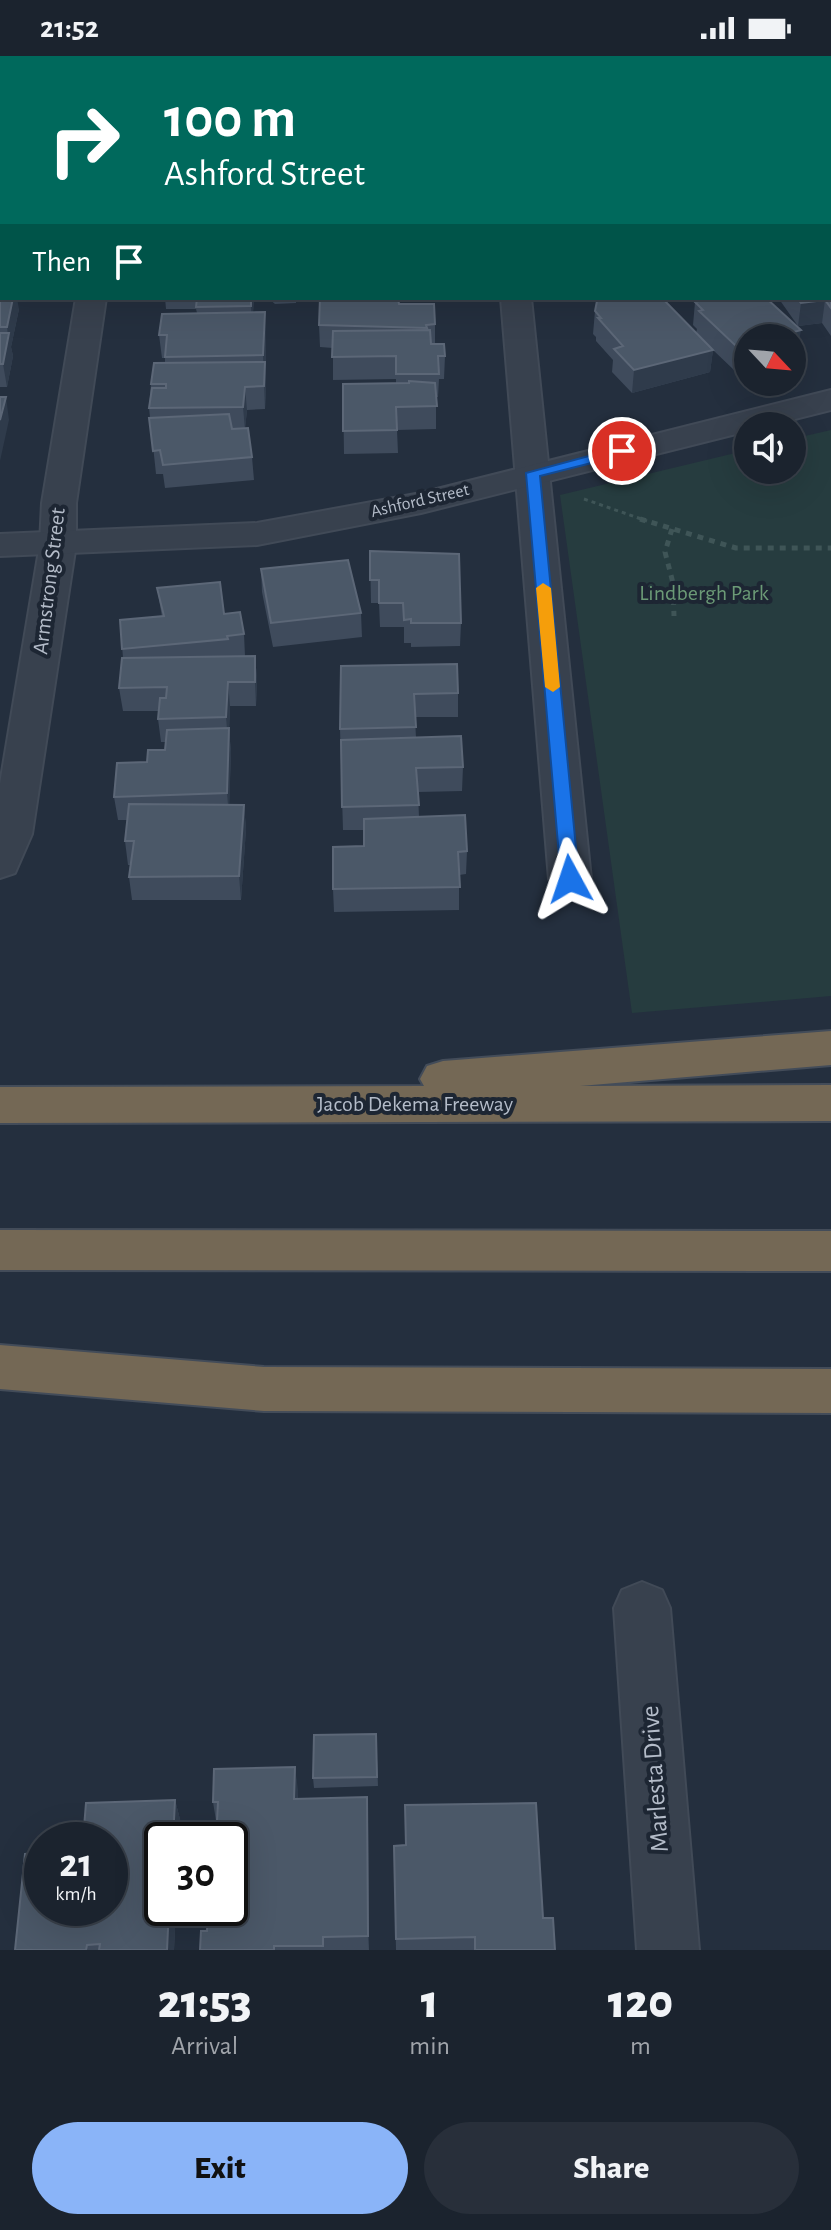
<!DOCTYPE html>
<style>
:root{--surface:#1b232e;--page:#282f3a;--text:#f1f3f6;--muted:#a0a4aa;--line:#39404a;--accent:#8ab4f8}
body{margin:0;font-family:"Alegreya Sans",sans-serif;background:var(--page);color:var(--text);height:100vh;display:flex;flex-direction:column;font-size:30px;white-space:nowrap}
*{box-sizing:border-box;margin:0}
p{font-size:26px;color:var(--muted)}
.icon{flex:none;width:44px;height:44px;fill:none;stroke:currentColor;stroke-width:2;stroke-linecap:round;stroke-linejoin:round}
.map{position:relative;height:1894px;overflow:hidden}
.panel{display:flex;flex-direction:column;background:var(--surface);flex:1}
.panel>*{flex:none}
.top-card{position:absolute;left:0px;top:0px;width:832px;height:244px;box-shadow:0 8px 32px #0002,0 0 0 2px var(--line);background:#00695c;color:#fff;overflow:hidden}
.needle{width:52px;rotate:116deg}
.fabs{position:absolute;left:734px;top:268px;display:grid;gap:16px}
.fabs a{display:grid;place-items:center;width:72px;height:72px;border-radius:50%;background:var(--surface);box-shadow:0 8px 32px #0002,0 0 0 2px var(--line);font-size:40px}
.speed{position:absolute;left:24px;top:1766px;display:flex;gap:16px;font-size:40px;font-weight:700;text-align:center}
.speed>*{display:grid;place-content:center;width:104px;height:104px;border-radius:50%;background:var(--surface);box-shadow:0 8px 32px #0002,0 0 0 2px var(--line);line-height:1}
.speed small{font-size:20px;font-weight:400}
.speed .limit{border:4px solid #111;border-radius:12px;background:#fff;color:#111}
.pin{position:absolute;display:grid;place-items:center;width:68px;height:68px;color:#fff;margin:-34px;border:4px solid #fff;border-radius:50%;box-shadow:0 2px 8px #0007}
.me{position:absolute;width:88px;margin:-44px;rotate:355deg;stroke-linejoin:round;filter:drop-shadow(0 0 6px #0008)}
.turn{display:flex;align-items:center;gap:28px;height:168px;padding:0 32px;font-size:36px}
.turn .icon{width:104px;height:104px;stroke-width:2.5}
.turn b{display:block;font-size:56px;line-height:68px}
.then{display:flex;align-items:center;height:76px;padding:0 32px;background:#0003;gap:16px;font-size:30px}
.eta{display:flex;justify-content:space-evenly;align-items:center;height:136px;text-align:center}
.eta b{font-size:48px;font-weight:800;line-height:56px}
.cta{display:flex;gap:16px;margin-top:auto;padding:16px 32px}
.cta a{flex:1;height:92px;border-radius:48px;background:var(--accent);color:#111;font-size:32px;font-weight:800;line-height:92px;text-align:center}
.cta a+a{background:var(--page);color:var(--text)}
.status{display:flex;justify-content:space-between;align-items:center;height:56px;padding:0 40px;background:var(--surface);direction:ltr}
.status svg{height:22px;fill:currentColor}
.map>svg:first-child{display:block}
.green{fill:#263c3f}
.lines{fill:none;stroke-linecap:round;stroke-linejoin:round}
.minor-casing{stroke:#414a57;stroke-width:4}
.tertiary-casing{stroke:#414a57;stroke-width:4}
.motorway-casing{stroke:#434c59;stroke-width:4}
.path-far1{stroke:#3f5557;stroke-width:3;stroke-dasharray:4 4;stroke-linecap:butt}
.path{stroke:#3f5557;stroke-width:5;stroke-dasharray:6 6;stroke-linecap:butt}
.minor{fill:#38414e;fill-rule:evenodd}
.tertiary{fill:#38414e;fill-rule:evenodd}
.motorway{fill:#746855;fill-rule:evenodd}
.wall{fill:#3f4b5c}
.shaded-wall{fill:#2f3b4b}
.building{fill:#4b5868;stroke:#5c6777;stroke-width:2}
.route{fill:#1a73e8;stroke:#114b97;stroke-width:2}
.slow{fill:#f59e0b}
.labels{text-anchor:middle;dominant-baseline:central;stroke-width:8;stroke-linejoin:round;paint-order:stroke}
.far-street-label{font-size:18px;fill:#b4bcc9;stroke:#1d2633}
.street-label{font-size:22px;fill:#b4bcc9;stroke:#1d2633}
.park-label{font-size:22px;fill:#6b9a76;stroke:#1d2633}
.near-street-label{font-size:26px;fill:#b4bcc9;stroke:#1d2633}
</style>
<div class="status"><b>21:52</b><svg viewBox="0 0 49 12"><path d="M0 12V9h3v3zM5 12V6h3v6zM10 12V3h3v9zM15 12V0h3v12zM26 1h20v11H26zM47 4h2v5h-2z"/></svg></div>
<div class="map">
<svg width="831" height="1894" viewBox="0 0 831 1894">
<rect width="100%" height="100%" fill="#242f3e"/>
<path class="green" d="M 831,374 L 831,940 L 632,957 L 560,439 L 748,394 L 748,414 L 792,414 L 792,383 Z"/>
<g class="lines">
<g class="minor-casing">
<path id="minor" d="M 117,0 L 143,0 L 143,2 L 117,2 Z
M 479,0 L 505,0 L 505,2 L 479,2 Z
M 76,242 L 106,242 L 76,447 L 76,488 L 32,778 L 15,817 L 0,822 L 0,728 L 40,488 L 42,447 Z
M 501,242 L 531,242 L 591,823 L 585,834 L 570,838 L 555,834 L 549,823 Z
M 642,1526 L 662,1534 L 670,1552 L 699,1894 L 637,1894 L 614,1552 L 622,1534 Z"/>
</g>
<g class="tertiary-casing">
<path id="tertiary" d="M 831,334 L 831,354 L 767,370 L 748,370 L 748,375 L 421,457 L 257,489 L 0,500 L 0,478 L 257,467 L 421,437 Z"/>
</g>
<g class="motorway-casing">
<path id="motorway" d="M 831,975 L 831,1009 L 580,1030 L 831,1029 L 831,1065 L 0,1067 L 0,1031 L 424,1030 L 420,1023 L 427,1010 L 443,1005 Z
M 0,1174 L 831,1175 L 831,1215 L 0,1214 Z
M 0,1289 L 264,1311 L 831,1313 L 831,1357 L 264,1355 L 0,1333 Z"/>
</g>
<path class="path-far1" d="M 584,443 L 647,465"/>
<path class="path" d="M 640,463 L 736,492 L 831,492
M 672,473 L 665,496 L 673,527 L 674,560"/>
<use href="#minor" class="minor"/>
<use href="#tertiary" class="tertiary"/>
<use href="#motorway" class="motorway"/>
</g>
<path class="wall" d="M 0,0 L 36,0 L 36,2 L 2,2 L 2,229 L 0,229 Z
M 322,0 L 423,0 L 423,2 L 322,2 Z
M 564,0 L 662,0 L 662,1 L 645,2 L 565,2 Z
M 697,0 L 800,0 L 800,2 L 698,2 Z
M 830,119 L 831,119 L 831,280 L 822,267 L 798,270 L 779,243 L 779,242 L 830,242 Z
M 0,231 L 19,253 L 11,291 L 13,300 L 7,331 L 0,331 Z
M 165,242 L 254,242 L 253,256 L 265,256 L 266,329 L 265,353 L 247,354 L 245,372 L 252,401 L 254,424 L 165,432 L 163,418 L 156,418 L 149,352 L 151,328 L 165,307 L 165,302 L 162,302 L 159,279 L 197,257 L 196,253 L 166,253 Z
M 268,242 L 296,242 L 296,247 L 275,248 Z
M 599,242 L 662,242 L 696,277 L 697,273 L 693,269 L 695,246 L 797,297 L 734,314 L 713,294 L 710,316 L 632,337 L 612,316 L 613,304 L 596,285 L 596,281 L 593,278 L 595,255 Z
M 435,268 L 435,288 L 445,300 L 444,323 L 439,323 L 438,341 L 436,341 L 436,373 L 397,374 L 398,397 L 344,398 L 343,328 L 396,327 L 396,323 L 333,324 L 333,292 L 320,291 L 319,269 Z
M 370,495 L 461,567 L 460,590 L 411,591 L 411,587 L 404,587 L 404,571 L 380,571 L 379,547 L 371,547 Z
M 261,513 L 361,557 L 362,581 L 273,591 L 262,536 Z
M 157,532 L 224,558 L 244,578 L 245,600 L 255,600 L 257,623 L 256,650 L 230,650 L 229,674 L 231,696 L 229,749 L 244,749 L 246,773 L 241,844 L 132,844 L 129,821 L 130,809 L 128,809 L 125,785 L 127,764 L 118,764 L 114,741 L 147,706 L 165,694 L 166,686 L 161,686 L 158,663 L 159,655 L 123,655 L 119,632 L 123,602 L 120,564 L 162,561 Z
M 341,610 L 458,637 L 458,661 L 415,661 L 416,682 L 463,711 L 462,735 L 418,736 L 419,761 L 467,795 L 466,818 L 459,819 L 459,854 L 334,856 L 333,833 L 364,790 L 364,774 L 343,774 L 340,673 Z
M 376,1678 L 378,1730 L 314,1732 L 313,1722 Z
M 295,1711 L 298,1743 L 368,1764 L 369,1894 L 200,1894 L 230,1852 L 213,1746 Z
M 175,1744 L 181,1767 L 180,1784 L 162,1784 L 162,1852 L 176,1852 L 174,1894 L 15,1894 L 42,1852 Z
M 394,1790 L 543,1862 L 555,1894 L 396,1894 Z"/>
<path class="shaded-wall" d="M 13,242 L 17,242 L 19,253 L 11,291 L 13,300 L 7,331 L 3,308 L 8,280 L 7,271 Z
M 251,242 L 254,242 L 252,273 L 251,250 Z
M 825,244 L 822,267 L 798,270 L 801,247 Z
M 265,256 L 266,329 L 265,353 L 263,299 Z
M 801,274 L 797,297 L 792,298 L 792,282 L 772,282 Z
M 748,288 L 748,310 L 734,314 L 737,291 Z
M 713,294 L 710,316 L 632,337 L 634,314 Z
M 245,331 L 247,354 L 245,374 L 243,351 Z
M 6,341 L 9,364 L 0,405 L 0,364 Z
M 255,600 L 257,623 L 256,650 L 255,626 Z
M 228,626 L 230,650 L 229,674 L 231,696 L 229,761 L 227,737 L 228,685 L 226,661 Z
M 244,749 L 246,773 L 241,844 L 239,820 Z
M 295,1711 L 298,1734 L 297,1766 L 294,1743 Z
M 367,1741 L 368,1764 L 369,1894 L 368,1880 Z
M 175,1744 L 181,1767 L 180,1784 L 173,1784 Z
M 169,1852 L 176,1852 L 174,1894 L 167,1894 Z"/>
<path class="building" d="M 0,0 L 22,0 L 22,2 L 2,2 L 2,22 L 0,22 Z
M 196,0 L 292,0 L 292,2 L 195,2 Z
M 353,0 L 423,0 L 423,2 L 353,2 Z
M 569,0 L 645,0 L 635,2 L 570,2 Z
M 714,0 L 775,0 L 776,2 L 714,2 Z
M 0,28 L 2,28 L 2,59 L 0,59 Z
M 0,64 L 2,64 L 2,98 L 0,98 Z
M 0,102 L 2,102 L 2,122 L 0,122 Z
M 830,119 L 831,119 L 830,156 Z
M 0,143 L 2,143 L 2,179 L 0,179 Z
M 0,185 L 2,185 L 2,207 L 0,207 Z
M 830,214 L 831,214 L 831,252 L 825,244 L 801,247 L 797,242 L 830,242 Z
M 2,230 L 2,242 L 13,242 L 7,271 L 0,271 L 0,231 Z
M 197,242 L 251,242 L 251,250 L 196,251 Z
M 320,242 L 398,242 L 399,248 L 434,248 L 435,268 L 426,269 L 427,272 L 319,269 Z
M 602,242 L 627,242 L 629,243 L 633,242 L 662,242 L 713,294 L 634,314 L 614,293 L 623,290 L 598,262 L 601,262 L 595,255 L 597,245 L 604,244 Z
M 711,242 L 766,242 L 801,274 L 772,282 L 748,282 L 748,288 L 737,291 L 699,255 L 703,254 L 695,246 Z
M 265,256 L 263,299 L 165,301 L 167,279 L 159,279 L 162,258 Z
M 430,274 L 431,288 L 444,288 L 445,300 L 438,300 L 439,318 L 396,318 L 396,300 L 332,301 L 333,275 Z
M 0,277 L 9,277 L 3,308 L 0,308 Z
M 265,306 L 264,330 L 245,331 L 243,351 L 149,352 L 152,332 L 166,332 L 166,328 L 151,328 L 154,307 Z
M 409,325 L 435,327 L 437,350 L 396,351 L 397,374 L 343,375 L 343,328 L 409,327 Z
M 0,341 L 6,341 L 0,364 Z
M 229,358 L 232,373 L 248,372 L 252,401 L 163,409 L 160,394 L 153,395 L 149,362 Z
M 370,495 L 459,498 L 461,567 L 411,567 L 411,563 L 404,564 L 403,547 L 379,547 L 379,524 L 370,524 Z
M 348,504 L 361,557 L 271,567 L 261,513 Z
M 220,526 L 224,558 L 240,556 L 244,578 L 227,580 L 228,583 L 122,593 L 120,564 L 164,560 L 157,532 Z
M 255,600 L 255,626 L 228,626 L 226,661 L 158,663 L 160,642 L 166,642 L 167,631 L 119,632 L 122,602 Z
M 457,608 L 458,637 L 414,638 L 416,671 L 340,673 L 341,610 Z
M 229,672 L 227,737 L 114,741 L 117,707 L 147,706 L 148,694 L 165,694 L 167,674 Z
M 461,680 L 463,711 L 416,712 L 419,749 L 342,751 L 341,684 Z
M 129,748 L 244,749 L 239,820 L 129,821 L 134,785 L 125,785 Z
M 465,759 L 467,795 L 458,796 L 460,831 L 333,833 L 333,791 L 364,790 L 364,763 Z
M 376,1678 L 377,1721 L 313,1722 L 314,1679 Z
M 295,1711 L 294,1743 L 367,1741 L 368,1880 L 323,1881 L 323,1890 L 274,1890 L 274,1894 L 200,1894 L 201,1875 L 207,1875 L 208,1852 L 230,1852 L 230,1784 L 216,1784 L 218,1746 L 213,1746 L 214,1713 Z
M 175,1744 L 173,1784 L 162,1784 L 162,1852 L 169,1852 L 167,1894 L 99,1894 L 100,1888 L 87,1889 L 86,1894 L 15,1894 L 25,1798 L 42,1797 L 42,1852 L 110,1852 L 110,1784 L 83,1784 L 86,1747 Z
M 536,1747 L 543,1862 L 553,1862 L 555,1894 L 475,1894 L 475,1881 L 396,1883 L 394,1790 L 406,1789 L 405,1749 Z"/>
<path class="route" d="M 622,391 L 629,395 L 627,398 L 540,420 L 579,823 L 570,829 L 561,823 L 526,417 Z"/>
<path class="slow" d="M 543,527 L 551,532 L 560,631 L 553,636 L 545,631 L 536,532 Z"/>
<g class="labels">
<g class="far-street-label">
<text transform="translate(420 445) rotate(-13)">Ashford Street</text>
</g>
<g class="street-label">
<text transform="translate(49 525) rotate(-83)">Armstrong Street</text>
<text x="415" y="1048">Jacob Dekema Freeway</text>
</g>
<g class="park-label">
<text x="704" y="537">Lindbergh Park</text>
</g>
<g class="near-street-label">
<text transform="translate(655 1723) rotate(-94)">Marlesta Drive</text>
</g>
</g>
</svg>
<div class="fabs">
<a><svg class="needle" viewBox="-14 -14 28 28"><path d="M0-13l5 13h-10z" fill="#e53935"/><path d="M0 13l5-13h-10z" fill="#a0a4aa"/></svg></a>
<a><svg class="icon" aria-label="sound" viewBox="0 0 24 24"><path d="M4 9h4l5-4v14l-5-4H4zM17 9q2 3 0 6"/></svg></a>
</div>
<div class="speed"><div>21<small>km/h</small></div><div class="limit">30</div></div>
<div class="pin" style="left:622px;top:395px;background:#d93025"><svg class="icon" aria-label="arrive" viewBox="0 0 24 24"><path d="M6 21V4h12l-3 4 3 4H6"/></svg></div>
<svg class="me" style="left:570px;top:823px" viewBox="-20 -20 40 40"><path d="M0-17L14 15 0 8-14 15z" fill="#1a73e8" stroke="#fff" stroke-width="4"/></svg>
<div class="top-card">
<div class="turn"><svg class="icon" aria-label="right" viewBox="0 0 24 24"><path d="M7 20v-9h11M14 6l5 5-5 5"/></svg><div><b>100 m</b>Ashford Street</div></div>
<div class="then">Then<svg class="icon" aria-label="arrive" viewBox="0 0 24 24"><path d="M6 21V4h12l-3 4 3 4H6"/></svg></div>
</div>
</div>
<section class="panel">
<div class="eta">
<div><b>21:53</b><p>Arrival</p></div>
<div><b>1</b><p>min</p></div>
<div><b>120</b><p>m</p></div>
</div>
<div class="cta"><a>Exit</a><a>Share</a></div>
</section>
